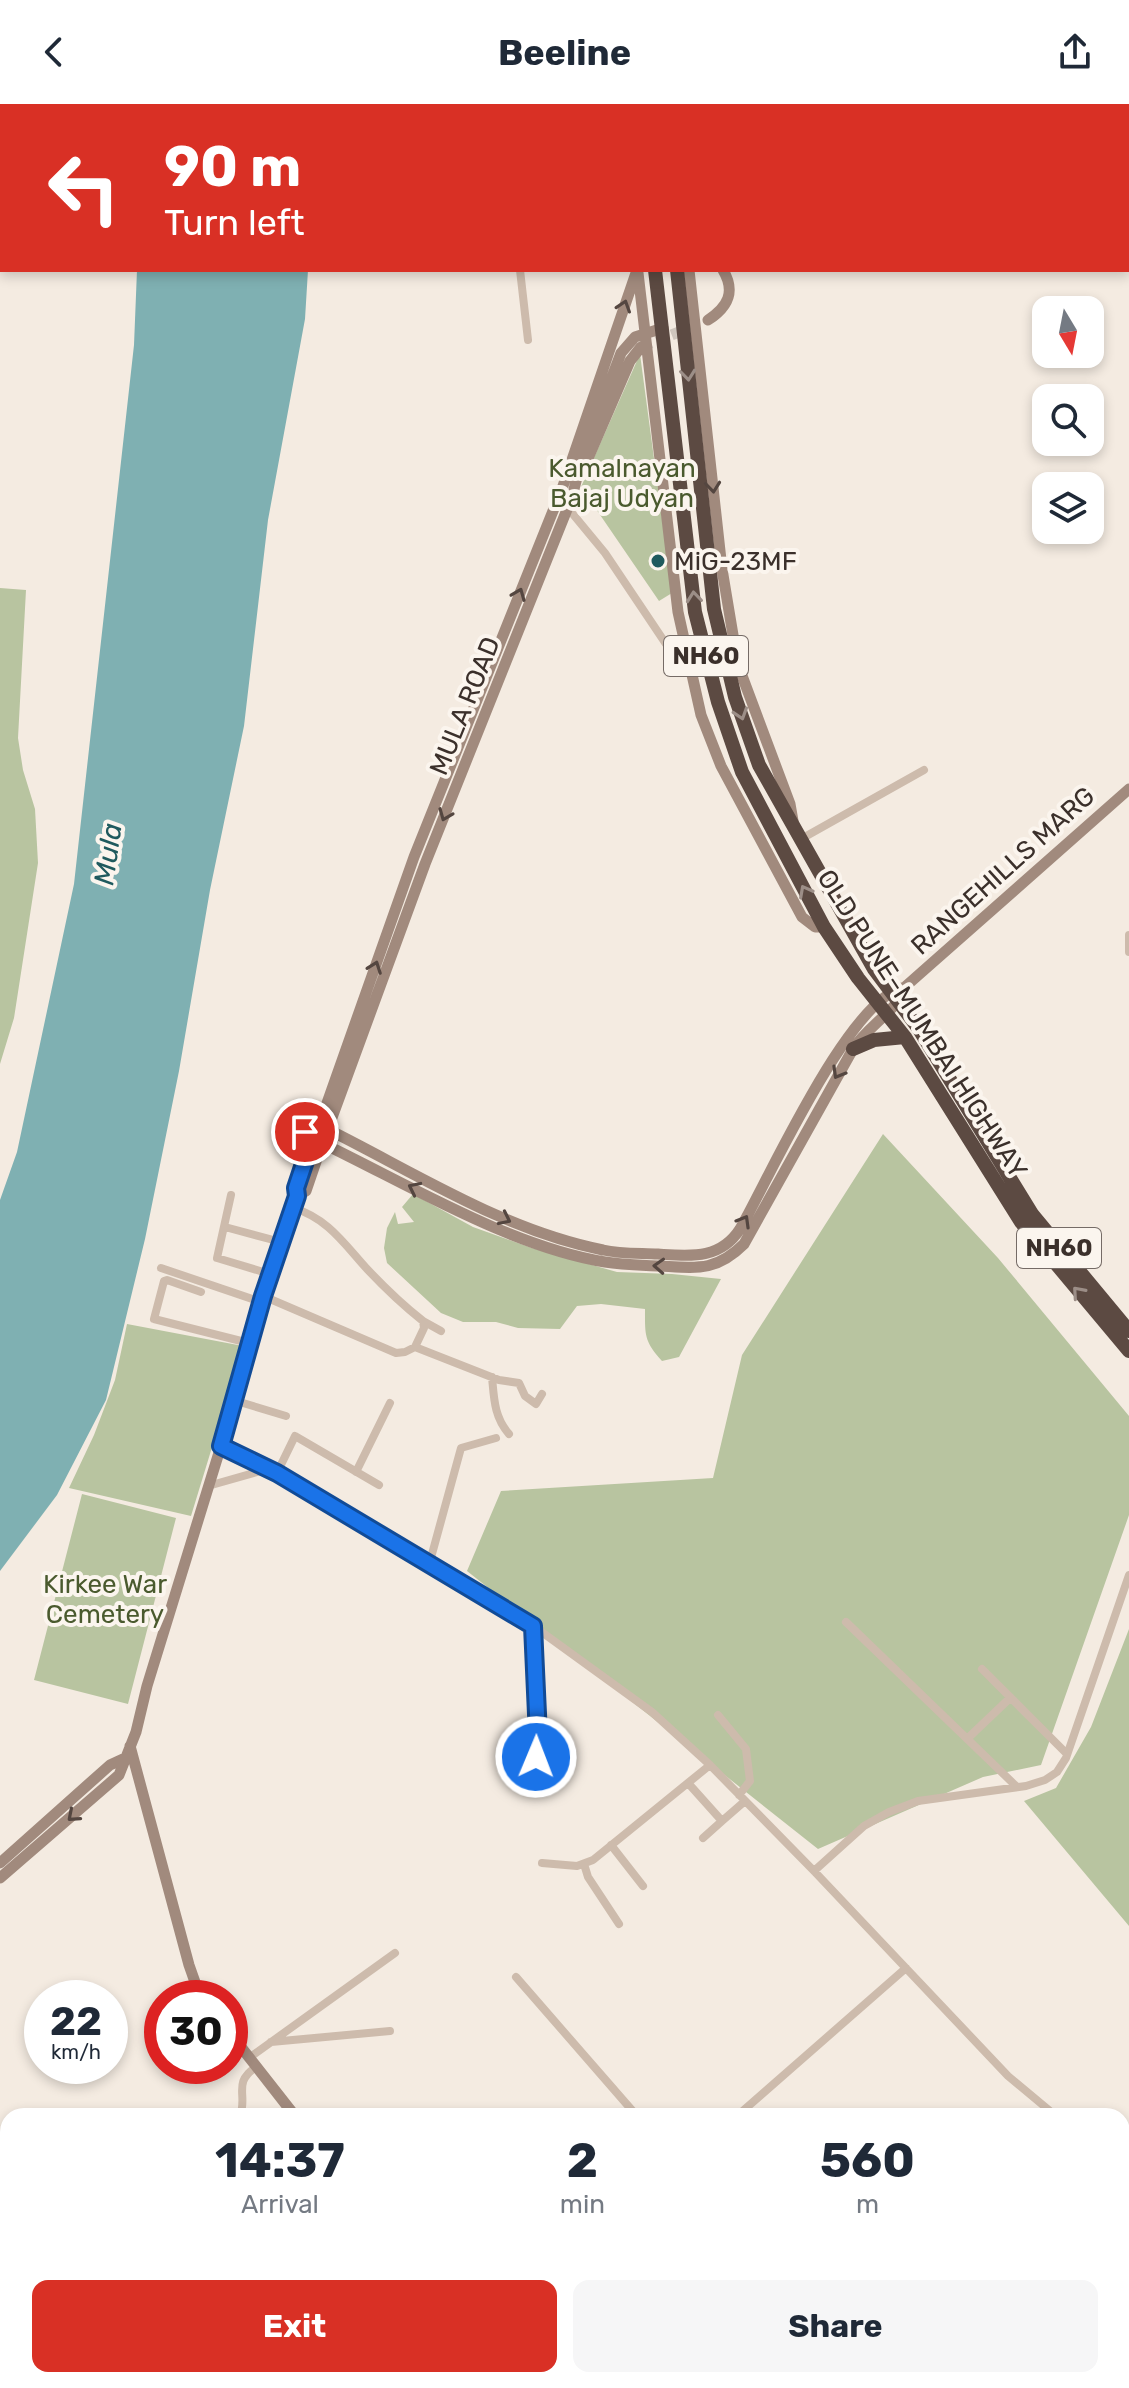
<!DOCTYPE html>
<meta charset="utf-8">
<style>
:root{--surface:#fff;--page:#f6f6f7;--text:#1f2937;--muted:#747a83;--accent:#d93025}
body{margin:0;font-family:Rubik,sans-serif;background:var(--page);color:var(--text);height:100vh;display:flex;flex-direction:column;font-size:30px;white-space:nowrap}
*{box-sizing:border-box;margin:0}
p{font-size:26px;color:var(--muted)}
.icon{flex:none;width:44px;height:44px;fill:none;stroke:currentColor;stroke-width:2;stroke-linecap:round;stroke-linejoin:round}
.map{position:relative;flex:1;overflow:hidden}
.side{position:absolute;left:0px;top:2004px;width:1130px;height:280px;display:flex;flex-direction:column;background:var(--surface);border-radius:24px 24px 0 0;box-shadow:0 4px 12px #0003}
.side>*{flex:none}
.banner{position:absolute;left:0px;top:0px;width:1130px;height:168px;box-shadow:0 4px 12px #0003;background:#d93025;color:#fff;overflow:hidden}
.needle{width:52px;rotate:170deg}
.buttons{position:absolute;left:1032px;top:192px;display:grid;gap:16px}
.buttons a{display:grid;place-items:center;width:72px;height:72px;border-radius:16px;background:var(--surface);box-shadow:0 4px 12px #0003;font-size:40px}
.speed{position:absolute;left:24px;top:1876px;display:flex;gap:16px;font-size:40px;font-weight:700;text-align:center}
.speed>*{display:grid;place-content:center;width:104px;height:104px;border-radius:50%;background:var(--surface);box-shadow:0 4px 12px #0003;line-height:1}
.speed small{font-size:20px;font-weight:400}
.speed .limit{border:12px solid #d22;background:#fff;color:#111}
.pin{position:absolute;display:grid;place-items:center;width:68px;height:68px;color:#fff;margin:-34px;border:4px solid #fff;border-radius:50%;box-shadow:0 2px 8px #0007}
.me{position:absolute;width:88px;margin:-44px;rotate:1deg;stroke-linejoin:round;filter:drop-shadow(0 0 6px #0008)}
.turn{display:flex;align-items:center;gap:28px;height:168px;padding:0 32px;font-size:36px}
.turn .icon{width:104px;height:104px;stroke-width:2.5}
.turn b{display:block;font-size:56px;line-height:68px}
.eta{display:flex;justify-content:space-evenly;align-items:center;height:136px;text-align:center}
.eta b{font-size:48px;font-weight:700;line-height:56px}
.action{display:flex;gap:16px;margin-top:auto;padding:16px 32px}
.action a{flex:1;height:92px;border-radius:16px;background:var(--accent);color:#fff;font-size:32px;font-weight:700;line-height:92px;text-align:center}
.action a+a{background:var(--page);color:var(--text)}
header{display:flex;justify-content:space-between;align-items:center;height:104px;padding:0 32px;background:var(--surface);font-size:36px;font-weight:700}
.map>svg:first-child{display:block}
.green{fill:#b8c4a0}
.water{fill:#7fb0b2}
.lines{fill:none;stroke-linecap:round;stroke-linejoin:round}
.secondary-tunnel{stroke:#cfc6bd;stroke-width:11;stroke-dasharray:11 5.5;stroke-linecap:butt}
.street{stroke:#cdbbac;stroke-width:8}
.secondary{stroke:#a18a7d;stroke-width:11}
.highway{stroke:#5c4a42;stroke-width:14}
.oneway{stroke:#544640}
.oneway2{stroke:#9c8e87}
.route-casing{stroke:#114b97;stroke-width:20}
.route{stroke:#1a73e8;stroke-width:14}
.poi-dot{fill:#1f5a5e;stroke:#fbf5ee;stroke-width:3}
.labels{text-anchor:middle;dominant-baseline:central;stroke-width:8;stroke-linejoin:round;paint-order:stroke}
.shield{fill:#fbf5ee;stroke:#756b66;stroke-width:2}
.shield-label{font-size:24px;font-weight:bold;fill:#3b302b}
.park-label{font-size:26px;fill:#4a5a2e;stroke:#fbf5ee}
.poi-label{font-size:26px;fill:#3b302b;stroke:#fbf5ee;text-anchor:start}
.street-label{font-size:26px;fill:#3b302b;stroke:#fbf5ee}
.water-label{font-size:28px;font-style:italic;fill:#1f5a5e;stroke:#fbf5ee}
</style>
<header><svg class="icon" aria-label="back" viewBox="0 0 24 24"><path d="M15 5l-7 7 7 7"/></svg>Beeline<svg class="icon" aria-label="share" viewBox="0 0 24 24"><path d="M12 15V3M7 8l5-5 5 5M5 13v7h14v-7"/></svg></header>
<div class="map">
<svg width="1129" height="2284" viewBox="0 0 1129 2284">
<rect width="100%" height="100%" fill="#f4ebe1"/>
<path class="green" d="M 640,250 L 672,489 L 659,497 L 581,383 Z
M 0,484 L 26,486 L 18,634 L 23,666 L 35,705 L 38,759 L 14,914 L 0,960 Z
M 883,1030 L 998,1154 L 1129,1312 L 1129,1411 L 1041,1661 L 983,1673 L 818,1745 L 467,1467 L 501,1387 L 713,1374 L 742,1251 Z
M 413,1090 L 473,1123 L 532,1144 L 617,1168 L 672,1170 L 721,1175 L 679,1253 L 662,1257 C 644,1237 645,1231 645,1205 L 601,1200 L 577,1202 L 560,1225 L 518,1224 L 496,1218 L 463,1218 L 441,1209 L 387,1159 L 384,1144 L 387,1124 L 395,1108 L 398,1120 L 414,1118 L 402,1103 Z
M 127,1220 L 243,1242 L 191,1412 L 69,1384 L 94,1331 L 115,1276 Z
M 82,1390 L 176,1414 L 128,1600 L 34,1576 Z
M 1129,1525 L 1129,1822 L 1024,1697 L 1056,1684 L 1091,1623 Z
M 0,2041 L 8,2043 L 8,2257 L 3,2274 L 4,2284 L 0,2284 Z"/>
<path class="water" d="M 137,166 L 308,166 L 305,215 L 268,416 L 244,622 L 210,786 L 179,967 L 145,1135 L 106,1296 L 57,1391 L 0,1467 L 0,1096 L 17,1048 L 74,780 L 134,241 Z"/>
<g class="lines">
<path class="secondary-tunnel" d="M 641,243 L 689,224"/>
<path class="street" d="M 520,166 L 528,236
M 567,403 L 605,449 L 666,540 L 687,554
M 801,735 L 924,666
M 1129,831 L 1129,848
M 231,1091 L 217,1154 L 270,1170
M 293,1104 C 328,1114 345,1141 368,1166 C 385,1184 404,1202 423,1217 L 424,1224 L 415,1243
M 225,1123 L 281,1138
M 161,1164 L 261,1198
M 201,1188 L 167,1176 L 164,1177 L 154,1215 L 249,1239
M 263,1192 L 396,1249 L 405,1248 L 415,1243 L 499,1276 L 519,1279 L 525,1292 L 536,1300 L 542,1290
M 423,1217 L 441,1227
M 492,1273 C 494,1294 494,1313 509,1330
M 233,1296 L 286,1312
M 221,1342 L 277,1369 L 543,1529 L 652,1608 L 710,1661 L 814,1767 L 1008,1972 L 1056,2012
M 356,1368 L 390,1299
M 277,1369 L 295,1332 L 379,1381
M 208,1382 L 268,1365
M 429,1461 L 461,1344 L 496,1334
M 846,1518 L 1017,1683
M 533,1522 L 538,1632 L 534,1645 L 536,1653
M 982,1565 L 1067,1650
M 718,1611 L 746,1645 L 750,1677 L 739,1691
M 967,1635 L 1010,1594
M 688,1679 L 722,1717 L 703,1734
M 722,1717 L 745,1697
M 611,1741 L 643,1782
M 542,1759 L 577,1762 L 593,1756 L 710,1661
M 584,1760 L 588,1773 L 619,1820
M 814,1767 L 864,1722 L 889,1708 L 918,1697 L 1026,1682 L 1045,1676 L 1057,1668 L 1066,1654 L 1129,1471
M 516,1873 L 637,2012
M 271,1938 L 390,1927
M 249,1954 L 395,1849
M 240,2012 C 248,1991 232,1979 256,1963
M 737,2012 L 906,1864
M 1122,2054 L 1129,2059
M 365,2284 L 382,2276
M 915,2284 L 925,2276"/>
<path class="secondary" d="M 620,0 L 620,2
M 668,0 L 669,2
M 689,166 L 722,465 L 738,561 L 790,700 L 793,717
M 638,169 L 678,508 L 701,611 L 721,662 L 802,813 L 815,823 L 824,823
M 708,216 C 728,203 736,188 723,166
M 583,366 L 630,257 L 641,243
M 906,882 L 1129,685
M 321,1016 L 414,753 L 563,382 L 637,166
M 330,1019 L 425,760 L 572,393 L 583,350 L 621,249 L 635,233 L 663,224
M 330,1043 C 414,1084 513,1143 605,1158 C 623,1161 641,1161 660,1162 C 696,1164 716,1168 744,1140 L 853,945 C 868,922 895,908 907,883 C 852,887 768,1077 740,1125 C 720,1156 690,1152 658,1150 C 640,1149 621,1150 603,1146 C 507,1127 422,1073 335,1029
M 297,1092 L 306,1087 L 320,1046
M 130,1642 L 189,1861 L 196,1881 L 204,1894
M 0,1759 L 110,1661 L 123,1655
M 0,1774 L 119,1671 L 136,1628 L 147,1582 L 221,1342 L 263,1192 L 297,1092 L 296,1084 L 310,1042 L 305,1028 L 315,1016 L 330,1019 L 335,1029 L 330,1043 L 320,1046 L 310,1042
M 230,1929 L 295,2012
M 503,2276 L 509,2284"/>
<path class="highway" d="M 637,0 L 637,2
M 657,0 L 657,2
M 655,166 L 695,508 L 718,598 L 742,668 L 824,823 L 858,874 L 905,933 L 1021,1118 L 1129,1247
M 677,166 L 714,505 L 735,593 L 759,661 L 874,865 L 919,925 L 1032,1110 L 1129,1227
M 853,945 L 874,936 L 905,933"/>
</g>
<defs><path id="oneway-chevron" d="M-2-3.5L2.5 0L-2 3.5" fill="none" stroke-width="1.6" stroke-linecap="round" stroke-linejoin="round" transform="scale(2)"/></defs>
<g class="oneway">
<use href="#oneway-chevron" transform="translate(624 202) rotate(-72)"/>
<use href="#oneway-chevron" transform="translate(713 383) rotate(84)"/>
<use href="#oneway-chevron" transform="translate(519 490) rotate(-68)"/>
<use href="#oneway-chevron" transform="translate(445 711) rotate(112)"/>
<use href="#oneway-chevron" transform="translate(375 863) rotate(-70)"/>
<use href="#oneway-chevron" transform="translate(838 969) rotate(120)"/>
<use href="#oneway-chevron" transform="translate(414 1084) rotate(-154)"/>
<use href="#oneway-chevron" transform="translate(505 1115) rotate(26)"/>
<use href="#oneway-chevron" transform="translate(744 1117) rotate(-60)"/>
<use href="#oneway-chevron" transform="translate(659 1162) rotate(-177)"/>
<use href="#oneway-chevron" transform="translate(73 1712) rotate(139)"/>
</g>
<g class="oneway2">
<use href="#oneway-chevron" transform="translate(688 271) rotate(84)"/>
<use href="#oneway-chevron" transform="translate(694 493) rotate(-96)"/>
<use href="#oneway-chevron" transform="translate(741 610) rotate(72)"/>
<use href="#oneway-chevron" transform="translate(805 787) rotate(-118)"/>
<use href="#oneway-chevron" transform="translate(1078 1188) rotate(-131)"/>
</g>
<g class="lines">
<g class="route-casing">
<path id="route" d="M 305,1028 L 310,1042 L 296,1084 L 297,1092 L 263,1192 L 221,1342 L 277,1369 L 533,1522 L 538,1632 L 534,1645 L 536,1653"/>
</g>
<use href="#route" class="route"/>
</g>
<circle class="poi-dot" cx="658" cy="457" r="8"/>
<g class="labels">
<g class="shield">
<rect x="664" y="532" width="84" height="40" rx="6"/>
<rect x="1017" y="1124" width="84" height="40" rx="6"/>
</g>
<g class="shield-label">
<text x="706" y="552">NH60</text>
<text x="1059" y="1144">NH60</text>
</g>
<g class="park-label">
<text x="622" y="364">Kamalnayan<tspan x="622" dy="30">Bajaj Udyan</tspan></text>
<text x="105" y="1480">Kirkee War<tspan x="105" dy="30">Cemetery</tspan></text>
</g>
<g class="poi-label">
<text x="674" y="457">MiG-23MF</text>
</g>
<g class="street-label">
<text transform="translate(465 602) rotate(-68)">MULA ROAD</text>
<text transform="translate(1003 767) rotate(-42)">RANGEHILLS MARG</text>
<text transform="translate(922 920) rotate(57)">OLD PUNE–MUMBAI HIGHWAY</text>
</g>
<g class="water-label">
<text transform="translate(108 750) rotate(-82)">Mula</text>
</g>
</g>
</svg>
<div class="buttons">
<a><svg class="needle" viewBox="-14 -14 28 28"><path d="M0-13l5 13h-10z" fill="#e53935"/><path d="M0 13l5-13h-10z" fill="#747a83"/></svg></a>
<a><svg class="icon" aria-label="search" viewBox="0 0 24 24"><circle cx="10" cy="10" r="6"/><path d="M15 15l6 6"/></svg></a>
<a><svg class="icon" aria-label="layers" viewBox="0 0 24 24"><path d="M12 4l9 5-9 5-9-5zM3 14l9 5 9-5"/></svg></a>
</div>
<div class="speed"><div>22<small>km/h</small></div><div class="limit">30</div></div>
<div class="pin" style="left:305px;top:1028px;background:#d93025"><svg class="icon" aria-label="arrive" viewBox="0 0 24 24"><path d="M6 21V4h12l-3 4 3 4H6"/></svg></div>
<svg class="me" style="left:536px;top:1653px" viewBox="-20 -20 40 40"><circle r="17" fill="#1a73e8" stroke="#fff" stroke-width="3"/><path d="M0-11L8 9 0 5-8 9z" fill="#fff"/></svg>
<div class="banner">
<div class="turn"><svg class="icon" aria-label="left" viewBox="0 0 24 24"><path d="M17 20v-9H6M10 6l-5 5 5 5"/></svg><div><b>90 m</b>Turn left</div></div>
</div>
<section class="side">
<div class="eta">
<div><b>14:37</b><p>Arrival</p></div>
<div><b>2</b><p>min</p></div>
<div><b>560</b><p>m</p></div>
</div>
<div class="action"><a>Exit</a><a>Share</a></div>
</section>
</div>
